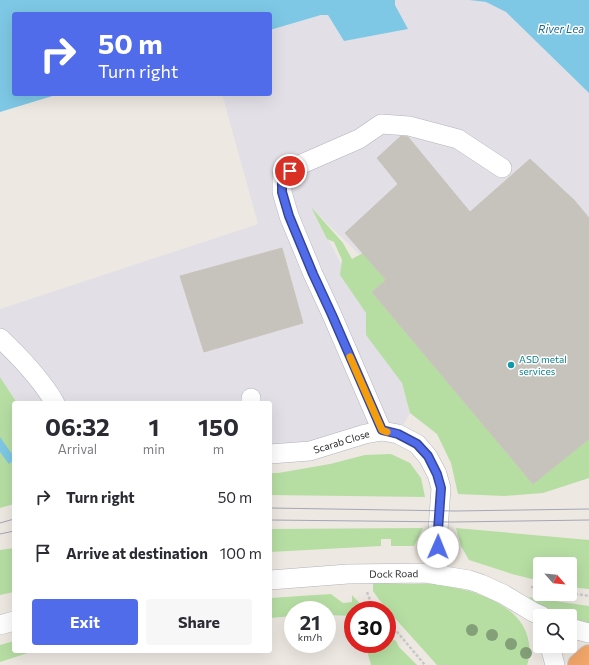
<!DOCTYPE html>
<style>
:root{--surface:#fff;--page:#f7f7f7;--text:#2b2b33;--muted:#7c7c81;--accent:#516cea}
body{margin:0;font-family:Commissioner,sans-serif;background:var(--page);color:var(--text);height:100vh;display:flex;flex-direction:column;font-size:15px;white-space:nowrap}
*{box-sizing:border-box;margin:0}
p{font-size:13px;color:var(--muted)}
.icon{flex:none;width:22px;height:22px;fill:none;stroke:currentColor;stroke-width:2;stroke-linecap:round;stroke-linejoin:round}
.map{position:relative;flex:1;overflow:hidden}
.details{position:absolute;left:12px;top:401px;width:260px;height:252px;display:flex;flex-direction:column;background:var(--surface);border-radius:4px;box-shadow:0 4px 16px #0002}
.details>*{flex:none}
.hud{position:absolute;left:12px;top:12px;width:260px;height:84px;border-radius:4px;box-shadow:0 4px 16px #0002;background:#516cea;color:#fff;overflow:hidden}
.needle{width:26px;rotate:117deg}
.tools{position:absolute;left:533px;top:557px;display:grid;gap:8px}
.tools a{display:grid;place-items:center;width:44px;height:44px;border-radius:4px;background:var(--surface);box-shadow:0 4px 16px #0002;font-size:20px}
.speed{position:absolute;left:284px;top:601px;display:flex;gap:8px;font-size:20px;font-weight:700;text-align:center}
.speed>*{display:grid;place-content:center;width:52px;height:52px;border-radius:50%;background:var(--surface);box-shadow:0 4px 16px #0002;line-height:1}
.speed small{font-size:10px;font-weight:400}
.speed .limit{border:6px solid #d22;background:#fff;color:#111}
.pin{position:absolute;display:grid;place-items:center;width:34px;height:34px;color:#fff;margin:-17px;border:2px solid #fff;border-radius:50%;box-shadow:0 1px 4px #0007}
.me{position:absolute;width:44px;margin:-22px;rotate:1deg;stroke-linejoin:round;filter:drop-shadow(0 0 3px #0008)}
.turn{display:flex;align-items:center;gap:14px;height:84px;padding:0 20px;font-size:18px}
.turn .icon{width:52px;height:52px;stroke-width:2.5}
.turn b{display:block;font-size:28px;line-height:34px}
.eta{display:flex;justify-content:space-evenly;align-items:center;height:68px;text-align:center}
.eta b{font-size:24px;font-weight:700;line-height:28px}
.action{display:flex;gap:8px;margin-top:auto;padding:8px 20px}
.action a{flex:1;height:46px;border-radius:4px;background:var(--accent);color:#fff;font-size:16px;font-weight:700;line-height:46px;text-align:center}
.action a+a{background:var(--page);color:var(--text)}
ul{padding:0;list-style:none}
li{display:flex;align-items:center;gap:12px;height:56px;padding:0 20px}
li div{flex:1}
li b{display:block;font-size:15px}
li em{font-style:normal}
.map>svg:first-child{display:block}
.industrial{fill:#e2e0e6}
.green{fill:#b6dea3}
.water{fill:#7ec8e5}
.building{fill:#c6c2bc;stroke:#c9c4ba}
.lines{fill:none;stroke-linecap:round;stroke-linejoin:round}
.minor-casing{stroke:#b1b3bc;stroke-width:20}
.highway-casing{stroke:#c8c8c8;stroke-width:24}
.path{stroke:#c8c8c8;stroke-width:2.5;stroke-dasharray:3 2;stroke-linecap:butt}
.minor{stroke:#fff;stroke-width:19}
.highway{stroke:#f0a569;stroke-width:22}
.tram{stroke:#a4a6b5;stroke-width:1}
.tree{fill:#84a078}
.route-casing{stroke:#354698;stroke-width:10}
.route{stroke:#516cea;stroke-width:7}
.slow{stroke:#f59e0b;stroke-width:7}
.culture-dot{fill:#0f9aa8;stroke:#fff;stroke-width:1.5}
.labels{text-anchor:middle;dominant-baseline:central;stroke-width:3;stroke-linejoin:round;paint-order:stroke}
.culture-label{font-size:10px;fill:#0d838f;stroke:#fff;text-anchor:start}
.street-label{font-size:10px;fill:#2d2d2d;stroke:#fff}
.water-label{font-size:11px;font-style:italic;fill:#1a6994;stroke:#fff}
</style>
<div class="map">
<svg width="589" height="665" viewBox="0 0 589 665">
<rect width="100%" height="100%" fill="#ede8e1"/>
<path class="industrial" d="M 395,0 L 469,0 L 486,2 L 506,12 L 589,93 L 589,439 L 533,484 L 372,292 L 386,280 L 312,209 L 346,273 L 402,383 L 410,413 L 398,434 L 270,446 L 270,403 L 17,403 L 0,377 L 0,309 L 258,224 L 222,94 L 270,94 L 270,30 L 321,15 L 328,15 L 408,29 L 395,5 Z"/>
<path class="green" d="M 311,207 L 343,243 L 352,259 L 363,253 L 386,280 L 372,292 L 533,484 L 589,439 L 589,478 L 543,493 L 504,496 L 458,494 L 451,463 L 437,434 L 410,413 L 402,383 L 366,335 L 366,313 L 340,275 L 342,260 L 334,242 L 327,239 Z
M 0,377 L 17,403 L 14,403 L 14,504 L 0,508 Z
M 391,454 L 410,463 L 421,478 L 425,497 L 270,495 L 270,473 L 278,473 L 330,464 L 365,455 Z
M 423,528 L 414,546 L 391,546 L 391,539 L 381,539 L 381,546 L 270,552 L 270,529 Z
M 456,528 L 589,540 L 589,589 L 570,587 L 570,564 L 540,564 L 540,581 L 512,574 L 469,560 L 461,546 Z
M 14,548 L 14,592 L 0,595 L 0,550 Z
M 373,583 C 386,583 399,584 413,584 C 420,584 427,583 434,584 C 466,588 513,600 526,632 C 530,643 531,654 527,665 L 437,665 L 383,605 L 373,591 Z
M 331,594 L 343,603 L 352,602 L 352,595 L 366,610 L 353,610 L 353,616 L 327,615 L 327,610 L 293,610 L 293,616 L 270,618 L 270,598 Z
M 528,597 L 589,606 L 589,625 L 570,622 L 570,616 L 557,616 L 550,612 Z
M 387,633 L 389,637 L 396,641 L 399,647 L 417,665 L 371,665 L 365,644 L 387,644 Z
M 14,641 L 14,651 L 34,651 L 0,662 L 0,645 Z"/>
<path class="water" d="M 0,0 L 395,0 L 395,5 L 408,29 L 344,41 L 328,15 L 321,15 L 270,30 L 270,14 L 14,14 L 14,94 L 59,94 L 0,112 Z
M 469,0 L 589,0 L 589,93 L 506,12 L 486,2 Z
M 0,437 L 14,457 L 14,460 L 9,464 L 0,452 Z"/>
<path class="building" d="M 401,136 L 408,137 L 470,212 L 530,159 L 574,200 L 589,218 L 589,439 L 533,484 L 372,292 L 386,280 L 345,233 L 398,184 L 377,158 Z
M 282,248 L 303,323 L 204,352 L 180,276 Z"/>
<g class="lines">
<g class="minor-casing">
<g id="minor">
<path d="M 0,338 C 20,357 41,379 55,403"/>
<path d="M 251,398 L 251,403"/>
<path d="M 382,431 L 332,315 L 313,274 L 289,216 L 282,192 L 282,176 L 297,166 L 359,139 L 381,124 L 409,126 L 458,139 L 502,168"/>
<path id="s1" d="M 270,454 L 310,451 L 365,434 L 382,431 L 398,434 L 417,444 L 428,457 L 437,474 L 441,488 L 438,530 L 438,575"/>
<path id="s2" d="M 270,580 L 348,574 L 426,573 L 469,580 L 481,584 L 503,594 L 533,612 L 542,616"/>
<path d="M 0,625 L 14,621"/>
<path d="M 570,628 L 589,633"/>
<path d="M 550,646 L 555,665"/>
</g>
</g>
<g class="highway-casing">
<path id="highway" d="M 579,665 L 589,656"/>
</g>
<path class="path" d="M 531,587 L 540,588
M 367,592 L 370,600 L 379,610
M 570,593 L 589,596
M 387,620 L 425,665"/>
<use href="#minor" class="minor"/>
<use href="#highway" class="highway"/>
<path class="tram" d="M 270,508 L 455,511 L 589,509
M 270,520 L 454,522 L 589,520
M 0,523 L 14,519
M 0,534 L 14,531"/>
</g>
<g class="tree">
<circle cx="472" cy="630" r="6"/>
<circle cx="492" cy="635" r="6"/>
<circle cx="511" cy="644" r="6"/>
<circle cx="526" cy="653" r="6"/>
</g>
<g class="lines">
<g class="route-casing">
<path id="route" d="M 290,171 L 282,176 L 282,192 L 289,216 L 313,274 L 332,315 L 382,430 L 398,434 L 417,444 L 428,456 L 437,474 L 441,488 L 438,530 L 438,547"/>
</g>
<use href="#route" class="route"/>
<path class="slow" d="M 350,357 L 382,430 L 387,432"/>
</g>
<circle class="culture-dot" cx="511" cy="365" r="4"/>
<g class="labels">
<g class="culture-label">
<text x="519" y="359">ASD metal<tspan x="519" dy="12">services</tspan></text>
</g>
<g class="street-label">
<text stroke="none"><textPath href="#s1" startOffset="73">Scarab Close</textPath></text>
<text stroke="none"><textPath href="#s2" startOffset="124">Dock Road</textPath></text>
</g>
<g class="water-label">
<text x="561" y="28">River Lea</text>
</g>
</g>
</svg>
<div class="tools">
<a><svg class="needle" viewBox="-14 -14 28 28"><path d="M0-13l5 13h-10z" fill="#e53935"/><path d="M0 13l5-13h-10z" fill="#7c7c81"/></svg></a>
<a><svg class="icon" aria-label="search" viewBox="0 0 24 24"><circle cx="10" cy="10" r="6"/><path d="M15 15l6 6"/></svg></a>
</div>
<div class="speed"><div>21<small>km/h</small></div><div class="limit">30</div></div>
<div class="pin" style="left:290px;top:171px;background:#d93025"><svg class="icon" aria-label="arrive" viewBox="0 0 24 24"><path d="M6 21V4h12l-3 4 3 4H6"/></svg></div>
<svg class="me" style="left:438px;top:547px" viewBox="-20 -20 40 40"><circle r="19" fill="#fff"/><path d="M0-13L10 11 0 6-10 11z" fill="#516cea"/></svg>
<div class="hud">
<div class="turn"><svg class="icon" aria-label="right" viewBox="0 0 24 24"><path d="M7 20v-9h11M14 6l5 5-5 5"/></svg><div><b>50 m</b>Turn right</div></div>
</div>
<section class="details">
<div class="eta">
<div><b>06:32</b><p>Arrival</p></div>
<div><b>1</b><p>min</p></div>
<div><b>150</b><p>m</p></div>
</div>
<ul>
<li><svg class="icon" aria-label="right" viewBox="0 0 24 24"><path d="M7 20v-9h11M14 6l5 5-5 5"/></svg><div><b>Turn right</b></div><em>50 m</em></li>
<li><svg class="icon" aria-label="arrive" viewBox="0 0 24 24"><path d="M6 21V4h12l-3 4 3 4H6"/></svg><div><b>Arrive at destination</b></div><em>100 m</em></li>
</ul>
<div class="action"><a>Exit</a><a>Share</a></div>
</section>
</div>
